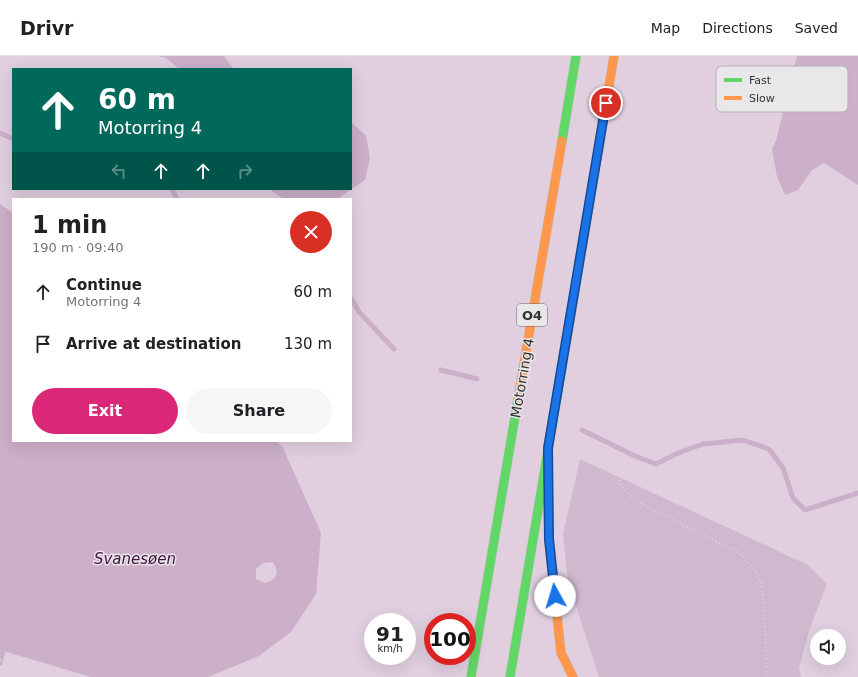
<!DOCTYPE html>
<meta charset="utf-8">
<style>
:root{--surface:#fff;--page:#f6f6f6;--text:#202124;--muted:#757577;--line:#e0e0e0;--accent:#db2777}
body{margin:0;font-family:"DejaVu Sans",sans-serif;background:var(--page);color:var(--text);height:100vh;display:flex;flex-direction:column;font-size:15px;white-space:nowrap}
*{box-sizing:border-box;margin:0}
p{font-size:13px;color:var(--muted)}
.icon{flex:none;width:22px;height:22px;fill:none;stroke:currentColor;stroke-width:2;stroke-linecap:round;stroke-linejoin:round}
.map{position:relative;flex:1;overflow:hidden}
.details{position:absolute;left:12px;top:142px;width:340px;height:244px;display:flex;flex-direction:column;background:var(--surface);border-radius:0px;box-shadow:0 4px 16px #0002}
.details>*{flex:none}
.guide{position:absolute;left:12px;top:12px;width:340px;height:122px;border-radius:0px;box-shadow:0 4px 16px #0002;background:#00695c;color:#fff;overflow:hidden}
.controls{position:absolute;left:810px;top:573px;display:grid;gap:8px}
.controls a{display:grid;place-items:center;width:36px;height:36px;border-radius:50%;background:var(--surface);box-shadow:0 4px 16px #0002;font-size:20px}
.speed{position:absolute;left:364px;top:557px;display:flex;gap:8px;font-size:20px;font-weight:700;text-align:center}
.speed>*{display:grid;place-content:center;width:52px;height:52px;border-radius:50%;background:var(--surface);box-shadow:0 4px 16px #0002;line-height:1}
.speed small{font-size:10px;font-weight:400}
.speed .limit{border:6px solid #d22;background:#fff;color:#111}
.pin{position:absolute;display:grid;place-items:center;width:34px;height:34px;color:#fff;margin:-17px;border:2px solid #fff;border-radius:50%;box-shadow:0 1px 4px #0007}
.me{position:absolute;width:44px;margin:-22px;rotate:354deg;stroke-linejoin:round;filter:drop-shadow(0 0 3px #0008)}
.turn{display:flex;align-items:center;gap:14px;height:84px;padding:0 20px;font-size:18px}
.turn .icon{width:52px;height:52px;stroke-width:2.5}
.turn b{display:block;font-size:28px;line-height:34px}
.lanes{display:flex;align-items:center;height:38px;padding:0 20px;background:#0003;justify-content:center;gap:20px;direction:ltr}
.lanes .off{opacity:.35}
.round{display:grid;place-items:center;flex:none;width:42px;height:42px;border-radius:21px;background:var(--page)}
.summary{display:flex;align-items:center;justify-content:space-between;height:68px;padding:0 20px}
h1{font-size:24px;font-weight:600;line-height:30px}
.primary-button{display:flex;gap:8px;margin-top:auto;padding:8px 20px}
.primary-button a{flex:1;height:46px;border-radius:24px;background:var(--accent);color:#fff;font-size:16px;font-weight:600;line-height:46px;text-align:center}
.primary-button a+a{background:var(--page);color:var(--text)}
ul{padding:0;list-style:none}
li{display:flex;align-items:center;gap:12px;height:52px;padding:0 20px}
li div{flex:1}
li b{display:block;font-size:15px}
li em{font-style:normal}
header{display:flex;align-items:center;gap:24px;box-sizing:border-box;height:56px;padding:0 20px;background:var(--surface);border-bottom:1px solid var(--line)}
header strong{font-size:19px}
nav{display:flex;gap:22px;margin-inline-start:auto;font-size:14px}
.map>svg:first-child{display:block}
.green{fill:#e1cfe0;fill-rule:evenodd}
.forest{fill:#d0b9cf}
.water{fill:#ccafc9;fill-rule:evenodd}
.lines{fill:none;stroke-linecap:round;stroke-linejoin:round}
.stream{stroke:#ccafc9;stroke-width:5}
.fast-casing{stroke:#c7c6c7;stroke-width:10}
.slow-casing{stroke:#c7c6c7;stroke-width:10}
.path{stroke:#d5d4d5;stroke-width:2.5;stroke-dasharray:1 3;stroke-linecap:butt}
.fast{stroke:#63d668;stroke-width:9}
.slow{stroke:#ff974d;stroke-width:9}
.route-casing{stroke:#114b97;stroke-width:10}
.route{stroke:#1a73e8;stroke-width:7}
.labels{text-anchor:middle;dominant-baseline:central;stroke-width:3;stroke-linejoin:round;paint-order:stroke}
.shield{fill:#eae7ea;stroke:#6b696b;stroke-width:1}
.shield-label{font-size:13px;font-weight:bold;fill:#343334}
.street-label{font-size:14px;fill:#343334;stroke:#eae7ea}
.water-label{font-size:15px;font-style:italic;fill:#421141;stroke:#eae7ea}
.key{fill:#eae7ea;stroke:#b3b1b3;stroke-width:1}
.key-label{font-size:11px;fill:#343334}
</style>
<header>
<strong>Drivr</strong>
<nav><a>Map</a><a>Directions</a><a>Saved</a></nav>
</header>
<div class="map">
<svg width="858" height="621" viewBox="0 0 858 621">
<rect width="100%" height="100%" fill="#e9e8e9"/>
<path class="green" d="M 0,0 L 858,0 L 858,621 L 0,621 ZM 13,13 L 351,13 L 351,133 L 13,133 ZM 13,143 L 351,143 L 351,385 L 13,385 ZM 373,566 L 407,566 L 407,600 L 373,600 ZM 433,566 L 467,566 L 467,600 L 433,600 ZM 817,580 L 839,580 L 839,602 L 817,602 Z"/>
<path class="forest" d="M 580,403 L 808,509 L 827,528 L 809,575 L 799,612 L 801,621 L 599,621 L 568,525 L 563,478 Z"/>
<path class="water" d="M 158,0 L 224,0 L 234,13 L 179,13 L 166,2 Z
M 797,0 L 858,0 L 858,129 L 824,107 L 812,114 L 798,134 L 785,139 L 777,121 L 772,93 L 776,85 Z
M 351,66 L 366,80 L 370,102 L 365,124 L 337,143 L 284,143 L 269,133 L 351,133 Z
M 0,148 L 13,157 L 13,385 L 277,385 L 283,392 L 321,477 L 316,538 L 291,576 L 259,600 L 208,621 L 91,621 L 0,594 ZM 263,507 L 273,506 C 279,516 278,524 265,527 L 256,523 L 256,513 Z"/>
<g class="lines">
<path class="stream" d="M 0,77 L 13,83
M 172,133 L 177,143
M 351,242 L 359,256 L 394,293
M 441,314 L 477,323
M 582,374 L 635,400 L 656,408 L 678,397 L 703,388 L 743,384 L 769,393 L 783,412 L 793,442 L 805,454 L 858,437
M 0,607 L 3,595"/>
<g class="fast-casing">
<path id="fast" d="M 562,85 L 576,0
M 471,621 L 518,343
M 510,621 L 570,263"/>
</g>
<g class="slow-casing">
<path id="slow" d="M 570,263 L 614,0
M 518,343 L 562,85
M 548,451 L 549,483 L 561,597 L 573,621"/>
</g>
<path class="path" d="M 722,0 L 681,240 L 796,301 L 825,325 L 829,375 L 850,426 L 854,453 L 856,471 L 858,473
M 0,14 L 4,15 L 13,16
M 0,130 L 27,143
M 218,133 L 223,143
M 450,180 C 453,172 457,165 460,157 C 474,106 480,53 483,0
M 351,308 L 375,306
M 439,318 L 457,333 L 475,341
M 410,382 L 416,382 L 433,375 L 441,359 L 455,348
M 581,390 L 648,422 L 738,456 L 797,476 L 831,479 L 858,470
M 614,405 L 621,430 L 636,445 L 740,497 L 753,512 L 761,527 L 764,550 L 767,621
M 850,426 L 858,419
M 361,442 L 372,406 L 375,346 L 375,306 L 379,292 L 389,295
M 335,456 L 361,442 L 389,415 L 410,382 L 407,333 L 412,312 L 447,196 L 455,126 L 453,0
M 0,604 L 42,621
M 237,621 L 305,582 L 320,562 L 332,531 L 341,471 L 330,442 L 297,385
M 414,621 L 450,392 L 457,333"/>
<use href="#fast" class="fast"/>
<use href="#slow" class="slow"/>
</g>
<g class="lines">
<g class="route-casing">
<path id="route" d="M 555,540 L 549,483 L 548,392 L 606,47"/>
</g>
<use href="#route" class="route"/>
</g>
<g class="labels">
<rect class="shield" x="517" y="248" width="30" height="22" rx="3"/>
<g class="shield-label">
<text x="532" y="259">O4</text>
</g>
<g class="street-label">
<text transform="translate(522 322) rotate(-80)">Motorring 4</text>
</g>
<g class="water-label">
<text x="135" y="503">Svanesøen</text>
</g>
</g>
<rect x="716" y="10" width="132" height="46" rx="6" class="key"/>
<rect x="724" y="22" width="18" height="4" fill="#63d668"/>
<rect x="724" y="40" width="18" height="4" fill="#ff974d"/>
<g class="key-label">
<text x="749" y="28">Fast</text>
<text x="749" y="46">Slow</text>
</g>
</svg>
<div class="controls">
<a><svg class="icon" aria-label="sound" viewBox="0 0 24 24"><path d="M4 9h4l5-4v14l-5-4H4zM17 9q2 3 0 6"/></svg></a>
</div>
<div class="speed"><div>91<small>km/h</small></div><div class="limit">100</div></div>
<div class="pin" style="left:606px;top:47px;background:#d93025"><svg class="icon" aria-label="arrive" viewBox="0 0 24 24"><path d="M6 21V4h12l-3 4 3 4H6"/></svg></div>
<svg class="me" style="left:555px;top:540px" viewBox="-20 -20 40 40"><circle r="19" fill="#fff"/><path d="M0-13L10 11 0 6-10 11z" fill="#1a73e8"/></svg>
<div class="guide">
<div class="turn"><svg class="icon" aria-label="ahead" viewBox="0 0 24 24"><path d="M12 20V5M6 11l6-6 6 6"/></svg><div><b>60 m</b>Motorring 4</div></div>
<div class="lanes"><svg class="icon off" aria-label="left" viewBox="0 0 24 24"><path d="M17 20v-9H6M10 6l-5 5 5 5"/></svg><svg class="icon" aria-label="ahead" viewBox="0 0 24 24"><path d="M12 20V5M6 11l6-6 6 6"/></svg><svg class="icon" aria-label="ahead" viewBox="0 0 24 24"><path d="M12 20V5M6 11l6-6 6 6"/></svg><svg class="icon off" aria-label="right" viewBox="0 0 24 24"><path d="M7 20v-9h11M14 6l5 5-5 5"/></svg></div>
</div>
<section class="details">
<div class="summary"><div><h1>1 min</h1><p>190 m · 09:40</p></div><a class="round" style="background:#d93025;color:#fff"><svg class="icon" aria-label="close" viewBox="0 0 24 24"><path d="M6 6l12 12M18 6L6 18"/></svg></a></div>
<ul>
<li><svg class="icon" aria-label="ahead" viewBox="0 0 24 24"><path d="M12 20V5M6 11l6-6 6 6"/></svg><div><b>Continue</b><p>Motorring 4</p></div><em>60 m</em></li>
<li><svg class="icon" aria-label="arrive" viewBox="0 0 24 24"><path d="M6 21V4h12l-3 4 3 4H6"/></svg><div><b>Arrive at destination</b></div><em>130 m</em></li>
</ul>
<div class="primary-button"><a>Exit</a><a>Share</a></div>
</section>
</div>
